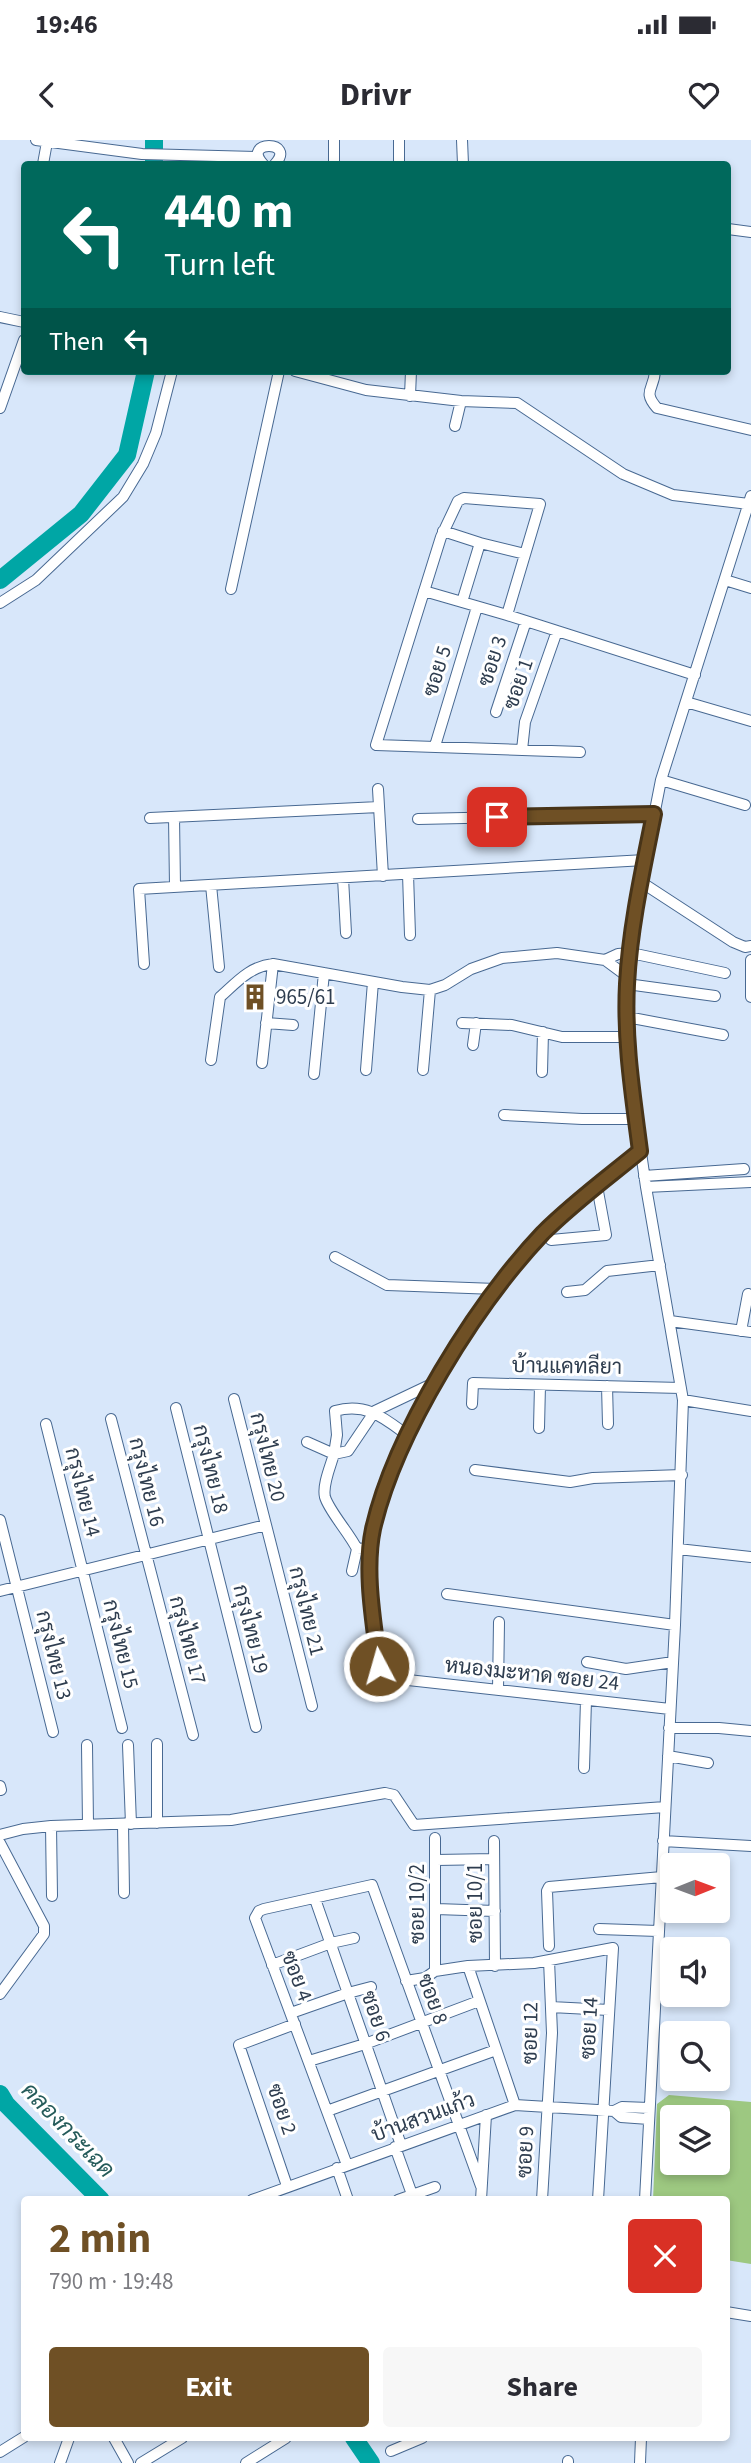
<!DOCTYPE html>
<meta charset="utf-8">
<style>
:root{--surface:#fff;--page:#f7f7f7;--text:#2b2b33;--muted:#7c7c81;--accent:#6f5025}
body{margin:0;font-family:"Source Sans 3",Sarabun,sans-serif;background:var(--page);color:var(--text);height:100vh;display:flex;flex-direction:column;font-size:26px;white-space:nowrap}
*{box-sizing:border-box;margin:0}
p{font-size:23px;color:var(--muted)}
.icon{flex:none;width:38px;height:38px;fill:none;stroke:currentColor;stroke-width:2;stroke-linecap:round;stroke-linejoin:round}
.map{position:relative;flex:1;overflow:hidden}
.drawer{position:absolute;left:21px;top:2056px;width:709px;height:245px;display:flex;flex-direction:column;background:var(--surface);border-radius:7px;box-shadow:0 4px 10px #0003}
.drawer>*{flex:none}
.top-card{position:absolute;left:21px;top:21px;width:710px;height:214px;border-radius:7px;box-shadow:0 4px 10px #0003;background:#00695c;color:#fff;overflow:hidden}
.needle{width:46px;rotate:89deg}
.buttons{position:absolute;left:660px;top:1713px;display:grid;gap:14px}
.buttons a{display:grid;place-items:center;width:70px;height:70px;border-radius:7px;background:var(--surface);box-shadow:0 4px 10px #0003;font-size:35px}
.pin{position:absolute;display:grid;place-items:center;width:60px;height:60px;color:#fff;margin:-30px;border-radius:14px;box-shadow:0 4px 10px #0006}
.me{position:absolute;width:77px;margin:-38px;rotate:354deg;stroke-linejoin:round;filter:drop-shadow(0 0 5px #0008)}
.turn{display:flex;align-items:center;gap:24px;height:147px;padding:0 28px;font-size:32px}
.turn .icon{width:91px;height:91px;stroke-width:2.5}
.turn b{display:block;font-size:49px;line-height:60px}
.then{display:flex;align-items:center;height:66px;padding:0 28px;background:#0003;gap:14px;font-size:26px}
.round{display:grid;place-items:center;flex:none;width:74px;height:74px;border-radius:7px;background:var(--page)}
.headline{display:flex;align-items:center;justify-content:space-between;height:119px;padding:0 28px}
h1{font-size:42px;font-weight:700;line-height:52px;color:var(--accent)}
.primary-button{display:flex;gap:14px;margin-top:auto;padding:14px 28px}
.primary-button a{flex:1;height:80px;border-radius:7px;background:var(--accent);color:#fff;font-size:28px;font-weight:700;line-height:80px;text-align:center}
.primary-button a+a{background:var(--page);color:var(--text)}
.status{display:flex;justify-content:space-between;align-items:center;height:49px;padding:0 35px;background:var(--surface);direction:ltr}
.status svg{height:19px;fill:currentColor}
header{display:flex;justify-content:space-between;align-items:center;height:91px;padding:0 28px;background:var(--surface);font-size:32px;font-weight:700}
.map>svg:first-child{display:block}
.green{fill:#9dc881;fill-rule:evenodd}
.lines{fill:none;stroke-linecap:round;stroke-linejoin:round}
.river{stroke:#00a6a5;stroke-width:18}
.minor-casing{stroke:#486992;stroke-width:12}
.minor{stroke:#fff;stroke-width:10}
.route-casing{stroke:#483418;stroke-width:18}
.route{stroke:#6f5025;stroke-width:12}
.labels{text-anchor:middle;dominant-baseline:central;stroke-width:6;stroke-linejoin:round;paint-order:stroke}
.street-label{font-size:21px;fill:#2e3d4f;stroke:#fff}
.poi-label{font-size:21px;fill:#2e3d4f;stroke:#fff;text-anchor:start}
.water-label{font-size:23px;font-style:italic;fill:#255b5a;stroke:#fff}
</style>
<div class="status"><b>19:46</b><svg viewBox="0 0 49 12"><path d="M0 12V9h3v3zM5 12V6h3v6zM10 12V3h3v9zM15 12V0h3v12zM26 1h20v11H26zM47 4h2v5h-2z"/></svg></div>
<header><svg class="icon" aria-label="back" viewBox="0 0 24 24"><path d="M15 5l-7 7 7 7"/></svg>Drivr<svg class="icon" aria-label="heart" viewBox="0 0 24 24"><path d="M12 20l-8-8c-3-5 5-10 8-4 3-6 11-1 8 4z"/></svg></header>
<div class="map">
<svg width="751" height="2323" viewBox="0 0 751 2323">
<rect width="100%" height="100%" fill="#d8e7fa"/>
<path class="green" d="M 669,1955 L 751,1962 L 751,2124 L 726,2120 L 726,2060 L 653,2060 L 657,1964 ZM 672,1978 L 718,1978 L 718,2023 L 672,2023 Z"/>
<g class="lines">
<path class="river" d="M 154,24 L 154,0
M 0,440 L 81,374 L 127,315 L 146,231
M 0,1954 L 6,1964 L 101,2060
M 354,2298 L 371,2323"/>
<g class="minor-casing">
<path id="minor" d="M 36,0 L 142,14 L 258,17
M 462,0 L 463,24
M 43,24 L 47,2
M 263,24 C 241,0 297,0 275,24
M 334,24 L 334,0
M 399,24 L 399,0
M 728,89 L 751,92
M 0,177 L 24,182
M 295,231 L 366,250 L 461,261 L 517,263 L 623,334 L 673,355 L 749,364
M 655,231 C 654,250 642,251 657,268 L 751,290
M 410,256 L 411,231
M 0,268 L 24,200
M 455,286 L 461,261
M 443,391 L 480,403
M 725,440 L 751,448
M 231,449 L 279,231
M 424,451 L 507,475 L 695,535
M 462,462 L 480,403 L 525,414
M 0,463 L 36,440 L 123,357 L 143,324 L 156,293 L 172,231
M 507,475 L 540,364 L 464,358 L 458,361 L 441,397 L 376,605 L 580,612
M 686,562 L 751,581
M 496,572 L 526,481
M 435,606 L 477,467
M 522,610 L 525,582 L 557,491
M 661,640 L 745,665
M 378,649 L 383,736
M 174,677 L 175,746
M 150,678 L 379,667
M 418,679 L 654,674
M 408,734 L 410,795
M 343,738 L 346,793
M 641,742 L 733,802 L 745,807 L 751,806
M 211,745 L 219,827
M 605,820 L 628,837
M 751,820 L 751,857
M 144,824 L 139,749 L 645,720
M 627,844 L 715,856
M 627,877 L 723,895
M 266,883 L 293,885
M 462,883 L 512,885 L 562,897 L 628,897
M 473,905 L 476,883
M 211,920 L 220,857 C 236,843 250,826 273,824 L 402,847 L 430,850 L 445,845 L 471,829 L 502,818 L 557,813 L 605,820 L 618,814 L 631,813 L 725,833
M 262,923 L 273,824
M 366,930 L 373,842
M 423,930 L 430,850
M 542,932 L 543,892
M 314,934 L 324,833
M 504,975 L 582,979 L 636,979
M 640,1011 C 607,1038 573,1063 543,1093 C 476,1164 394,1294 373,1390 C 368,1414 369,1444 372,1469 C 373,1480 375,1519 379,1527 C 381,1531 387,1535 390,1538 L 670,1569
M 644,1036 L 744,1029
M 646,1047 L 751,1042
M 551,1100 L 606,1095 L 597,1046
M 335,1117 L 387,1145 L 496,1149
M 567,1152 L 585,1150 L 607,1131 L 660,1125
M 670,1181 L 751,1192
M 741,1191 L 748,1154
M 607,1246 L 608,1284
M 234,1259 L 312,1566
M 683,1260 L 751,1271
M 472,1264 L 473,1243 L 681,1248
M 176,1268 L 256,1587
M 111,1279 L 193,1595
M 46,1284 L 122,1588
M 539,1288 L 540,1245
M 307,1302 L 334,1314 L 337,1295 L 335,1271 C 366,1262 384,1278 407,1295
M 475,1330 L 570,1342 L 593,1338 L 682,1335
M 0,1380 L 53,1592
M 371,1408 L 357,1409 C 350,1394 329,1371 325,1357 C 322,1345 331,1325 334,1314 L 348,1311 L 375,1271 L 434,1243
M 678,1409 L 751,1417
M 352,1431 L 357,1409
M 0,1451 L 266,1385
M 447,1454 L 675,1485
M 587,1522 L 626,1529 L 673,1522
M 498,1550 L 499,1482
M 669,1588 L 719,1588 L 751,1591
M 157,1604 L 157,1683
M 87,1605 L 88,1684
M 128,1605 L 131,1684
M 668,1616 L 708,1623
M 584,1628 L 586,1560
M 0,1646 L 1,1650
M 123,1684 L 124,1753
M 51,1686 L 52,1756
M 0,1695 L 23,1689 L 51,1686 L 231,1680 L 385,1653 L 394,1655 L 414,1685 L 665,1667
M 494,1701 L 495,1826
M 663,1701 L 751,1706
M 0,1703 L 44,1786 L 44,1794 L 0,1854
M 436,1720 L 494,1719
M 315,1759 L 401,2005
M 436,1769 L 495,1771
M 599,1789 L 658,1791
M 549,1806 L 547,1751 L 549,1747 L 662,1737
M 272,1825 L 331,1803 L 354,1798
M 468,1826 L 515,1965
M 435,1831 L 435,1698
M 406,1841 L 425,1838 L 435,1831 L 468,1826 L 534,1823 L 613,1808 L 598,2060
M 551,1867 L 609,1870
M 291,1873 L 348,1853 L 371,1847
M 309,1921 L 365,1904 L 479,1861
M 327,1971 L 496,1910
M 614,1971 L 622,1967 L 649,1968
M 395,2007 L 414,2060
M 347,2025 L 255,1778 L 259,1771 L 264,1769 L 372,1745 L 481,2046
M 337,2028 L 348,2060
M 287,2046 L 239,1905 L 295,1884
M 252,2060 L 515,1965 L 614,1971 L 621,1977 L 649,1979
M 398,2060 L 435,2047
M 481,2060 L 486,1975
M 542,2060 L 552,1893 L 549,1820
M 645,2060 L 675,1485 L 683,1260 L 646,1047 L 629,930 L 627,844 L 641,742 L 661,640 L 751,356
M 726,2172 L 751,2176
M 114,2298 L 128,2323
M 391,2311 L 422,2298
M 0,2312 L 24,2297
M 568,2321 L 568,2323
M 60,2323 L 69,2298
M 141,2323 L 182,2298
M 246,2323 L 286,2298
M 640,2323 L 641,2298"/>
</g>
<use href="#minor" class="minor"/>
</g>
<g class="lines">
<g class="route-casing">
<path id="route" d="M 379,1526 C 374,1484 364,1432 373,1389 C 395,1293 476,1164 543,1093 C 573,1063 607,1038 640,1011 C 633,956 624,901 627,844 C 630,787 643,729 654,674 L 497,677"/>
</g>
<use href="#route" class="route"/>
</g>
<defs>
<g id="building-bare" transform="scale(2.1)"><path d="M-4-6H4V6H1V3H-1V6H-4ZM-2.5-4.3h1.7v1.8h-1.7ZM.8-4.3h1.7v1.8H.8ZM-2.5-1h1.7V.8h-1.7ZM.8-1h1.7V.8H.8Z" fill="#6f5025" stroke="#fff" stroke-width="2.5" paint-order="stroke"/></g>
</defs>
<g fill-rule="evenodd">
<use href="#building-bare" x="255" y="857"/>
</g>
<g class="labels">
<g class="street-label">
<text transform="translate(492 521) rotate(-72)">ซอย 3</text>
<text transform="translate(437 531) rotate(-73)">ซอย 5</text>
<text transform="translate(518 544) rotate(-71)">ซอย 1</text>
<text transform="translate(567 1226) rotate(1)">บ้านแคทลียา</text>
<text transform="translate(268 1317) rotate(76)">กรุงไทย 20</text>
<text transform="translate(211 1329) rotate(76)">กรุงไทย 18</text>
<text transform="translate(147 1342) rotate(76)">กรุงไทย 16</text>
<text transform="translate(83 1352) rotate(76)">กรุงไทย 14</text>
<text transform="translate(307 1471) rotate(76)">กรุงไทย 21</text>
<text transform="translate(251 1489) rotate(76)">กรุงไทย 19</text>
<text transform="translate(188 1500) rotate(75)">กรุงไทย 17</text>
<text transform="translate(121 1504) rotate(76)">กรุงไทย 15</text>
<text transform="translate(54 1515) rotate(76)">กรุงไทย 13</text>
<text transform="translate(532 1534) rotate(6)">หนองมะหาด ซอย 24</text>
<text transform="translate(475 1763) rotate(-90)">ซอย 10/1</text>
<text transform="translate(417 1764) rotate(-90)">ซอย 10/2</text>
<text transform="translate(297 1836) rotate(69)">ซอย 4</text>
<text transform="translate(433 1859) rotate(70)">ซอย 8</text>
<text transform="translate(376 1876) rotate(71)">ซอย 6</text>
<text transform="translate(589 1888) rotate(-87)">ซอย 14</text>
<text transform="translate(530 1893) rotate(-89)">ซอย 12</text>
<text transform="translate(282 1969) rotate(71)">ซอย 2</text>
<text transform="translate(423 1977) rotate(-20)">บ้านสวนแก้ว</text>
<text transform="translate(525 2012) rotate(-87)">ซอย 9</text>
</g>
<g class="poi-label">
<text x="276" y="857">965/61</text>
</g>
<g class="water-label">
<text transform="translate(68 1990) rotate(46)">คลองกระเฉด</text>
</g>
</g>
</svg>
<div class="buttons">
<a><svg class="needle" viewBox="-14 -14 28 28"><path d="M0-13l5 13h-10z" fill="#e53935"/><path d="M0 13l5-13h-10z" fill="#7c7c81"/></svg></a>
<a><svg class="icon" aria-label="sound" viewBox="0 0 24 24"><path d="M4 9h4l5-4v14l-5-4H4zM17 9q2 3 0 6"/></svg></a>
<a><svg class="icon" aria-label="search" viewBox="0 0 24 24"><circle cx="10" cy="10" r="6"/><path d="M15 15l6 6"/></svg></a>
<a><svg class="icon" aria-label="layers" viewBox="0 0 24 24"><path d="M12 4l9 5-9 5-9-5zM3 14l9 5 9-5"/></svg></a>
</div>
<div class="pin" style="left:497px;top:677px;background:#d93025"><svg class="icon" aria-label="arrive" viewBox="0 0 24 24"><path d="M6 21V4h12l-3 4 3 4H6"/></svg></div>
<svg class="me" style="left:379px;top:1526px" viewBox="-20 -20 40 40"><circle r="17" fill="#6f5025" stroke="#fff" stroke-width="3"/><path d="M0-11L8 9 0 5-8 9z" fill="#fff"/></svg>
<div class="top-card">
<div class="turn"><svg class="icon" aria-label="left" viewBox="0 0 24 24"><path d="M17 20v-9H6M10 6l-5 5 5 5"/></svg><div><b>440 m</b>Turn left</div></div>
<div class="then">Then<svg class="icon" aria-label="left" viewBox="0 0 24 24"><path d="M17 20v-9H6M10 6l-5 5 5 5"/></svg></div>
</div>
<section class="drawer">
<div class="headline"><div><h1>2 min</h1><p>790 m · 19:48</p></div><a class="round" style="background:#d93025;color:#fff"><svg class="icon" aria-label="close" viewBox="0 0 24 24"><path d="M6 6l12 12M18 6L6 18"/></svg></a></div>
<div class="primary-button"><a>Exit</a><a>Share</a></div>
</section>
</div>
